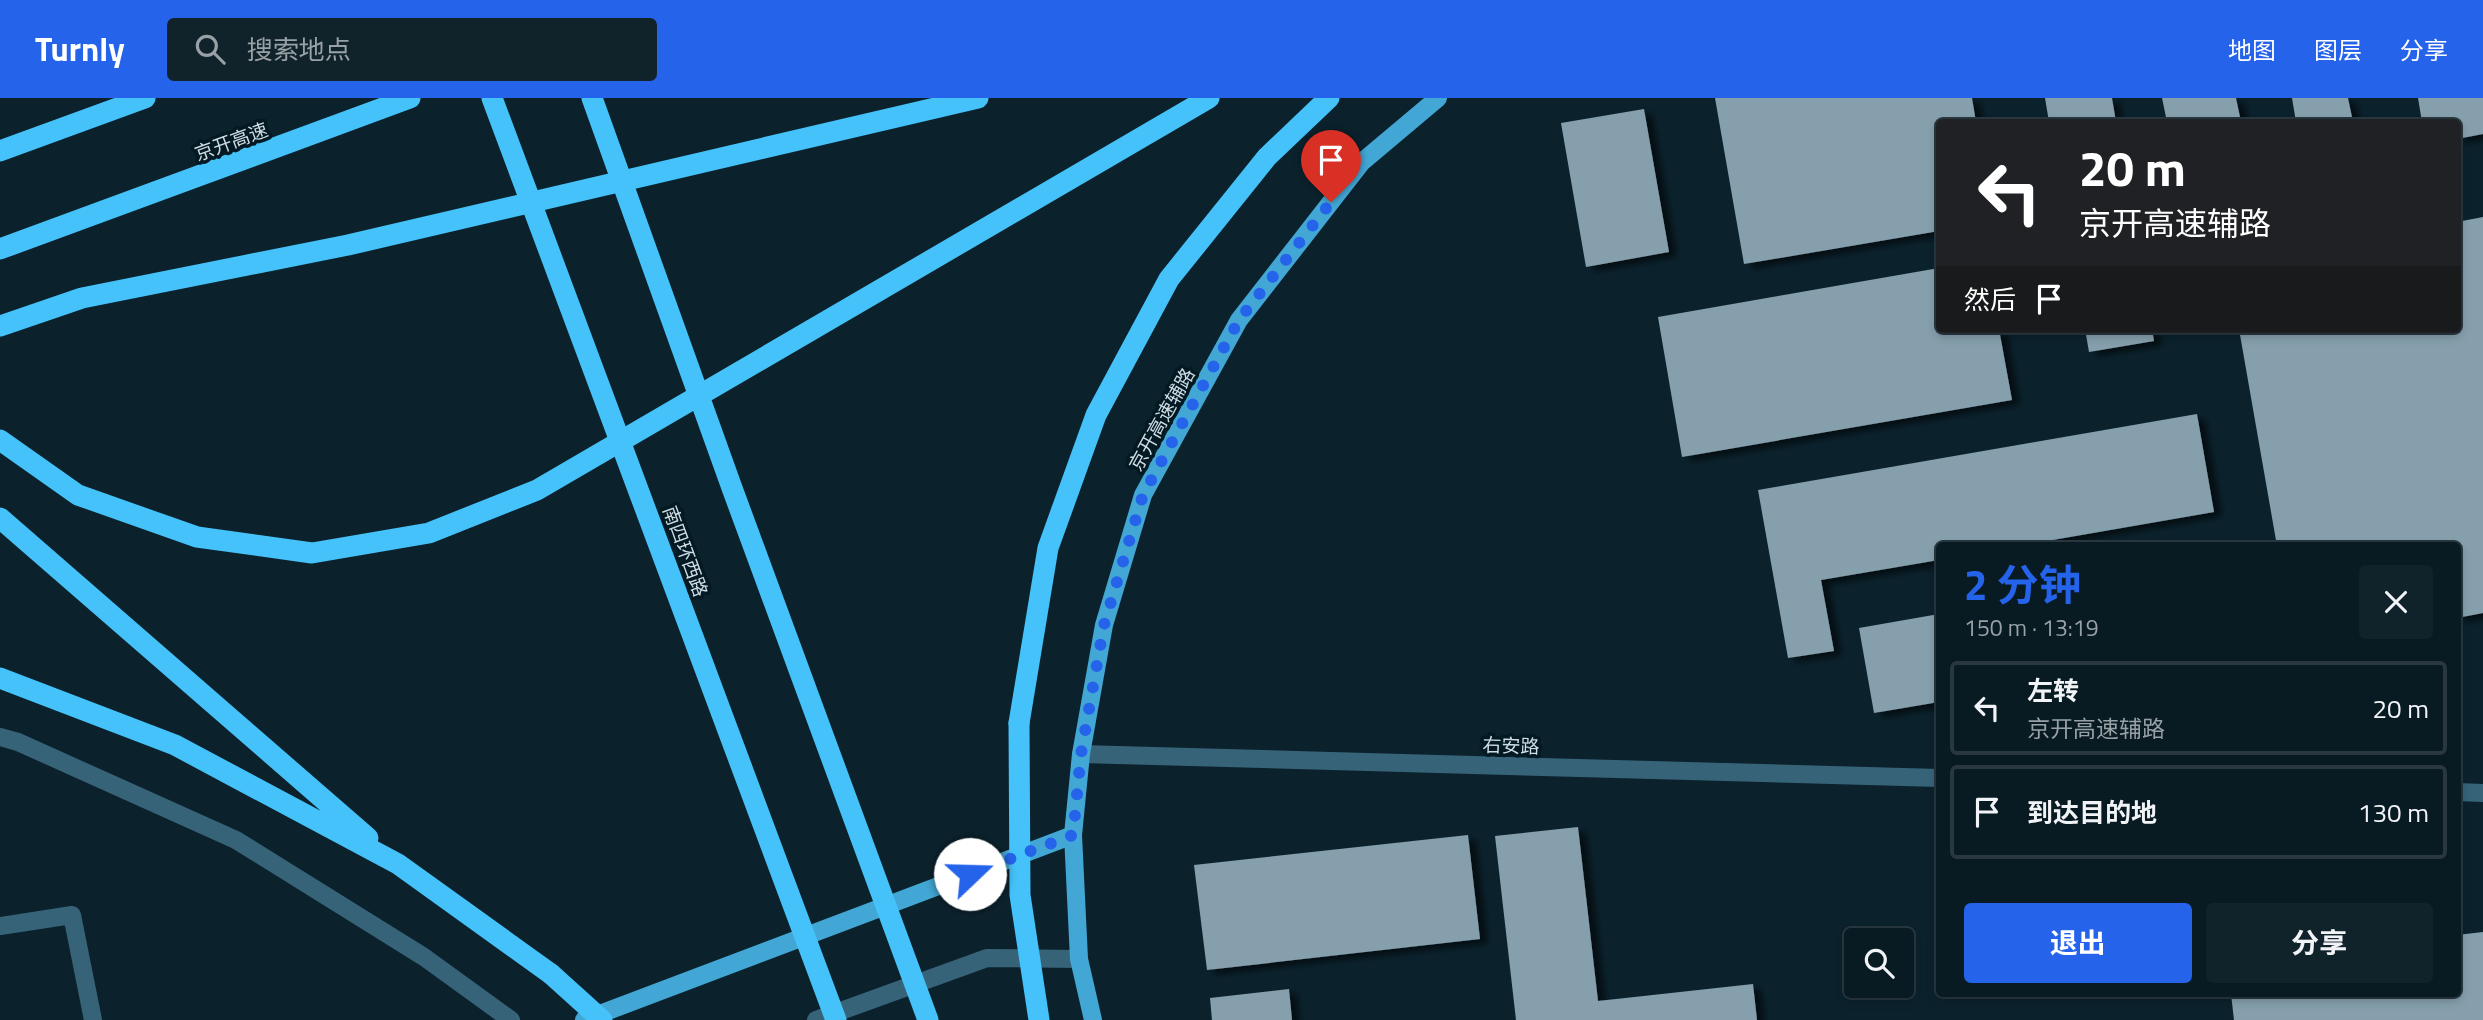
<!DOCTYPE html>
<html lang="zh">
<meta charset="utf-8">
<style>
:root{--surface:#081a22;--page:#11232a;--text:#f1f3f6;--muted:#98a1a5;--line:#293840;--accent:#2563eb}
body{margin:0;font-family:"Titillium Web","Noto Sans SC",sans-serif;background:var(--page);color:var(--text);height:100vh;display:flex;flex-direction:column;font-size:26px;white-space:nowrap}
*{box-sizing:border-box;margin:0}
p{font-size:23px;color:var(--muted)}
.icon{flex:none;width:38px;height:38px;fill:none;stroke:currentColor;stroke-width:2;stroke-linecap:round;stroke-linejoin:round}
.map{position:relative;flex:1;overflow:hidden}
.details{position:absolute;left:1936px;top:444px;width:525px;height:455px;display:flex;flex-direction:column;background:var(--surface);border-radius:7px;box-shadow:0 4px 10px #0003,0 0 0 2px var(--line)}
.details>*{flex:none}
.top-card{position:absolute;left:1936px;top:21px;width:525px;height:214px;border-radius:7px;box-shadow:0 4px 10px #0003,0 0 0 2px var(--line);background:#202124;color:#fff;overflow:hidden}
.controls{position:absolute;left:1844px;top:830px;display:grid;gap:14px}
.controls a{display:grid;place-items:center;width:70px;height:70px;border-radius:7px;background:var(--surface);box-shadow:0 4px 10px #0003,0 0 0 2px var(--line);font-size:35px}
.pin{position:absolute;display:grid;place-items:center;width:60px;height:60px;color:#fff;margin:-72px -30px;border-radius:50% 50% 50% 0;rotate:-45deg;box-shadow:0 0 7px #0007}
.pin .icon{rotate:45deg}
.me{position:absolute;width:77px;margin:-38px;rotate:69deg;stroke-linejoin:round;filter:drop-shadow(0 0 5px #0008)}
.turn{display:flex;align-items:center;gap:24px;height:147px;padding:0 28px;font-size:32px}
.turn .icon{width:91px;height:91px;stroke-width:2.5}
.turn b{display:block;font-size:49px;line-height:60px}
.then{display:flex;align-items:center;height:66px;padding:0 28px;background:#0003;gap:14px;font-size:26px}
.round{display:grid;place-items:center;flex:none;width:74px;height:74px;border-radius:7px;background:var(--page)}
.head{display:flex;align-items:center;justify-content:space-between;height:119px;padding:0 28px}
h1{font-size:42px;font-weight:700;line-height:52px;color:var(--accent)}
.cta{display:flex;gap:14px;margin-top:auto;padding:14px 28px}
.cta a{flex:1;height:80px;border-radius:7px;background:var(--accent);color:#fff;font-size:28px;font-weight:700;line-height:80px;text-align:center}
.cta a+a{background:var(--page);color:var(--text)}
ul{padding:0;list-style:none}
li{display:flex;align-items:center;gap:21px;height:94px;margin:0 14px 10px;padding:0 14px;border:4px solid var(--line);border-radius:7px}
li div{flex:1}
li b{display:block;font-size:26px}
li em{font-style:normal}
header{display:flex;align-items:center;gap:42px;box-sizing:border-box;height:98px;padding:0 35px;background:var(--accent);color:#fff}
header strong{font-size:33px}
nav{display:flex;gap:38px;margin-inline-start:auto;font-size:24px}
.search{width:490px;height:63px;background:var(--page);display:flex;align-items:center;gap:18px;box-sizing:border-box;padding:0 24px;border-radius:7px;color:var(--muted);font-size:26px}
.map>svg:first-child{display:block}
.building{fill:#859fac;filter:url(#shadow)}
.lines{fill:none;stroke-linecap:round;stroke-linejoin:round}
.minor{stroke:#376379;stroke-width:18}
.major{stroke:#42a7d4;stroke-width:18}
.highway{stroke:#44c2f9;stroke-width:21}
.highway-bridge{stroke:#44c2f9;stroke-width:21}
.route{stroke:#2563eb;stroke-width:12;stroke-dasharray:0 21.6}
.labels{text-anchor:middle;dominant-baseline:central;stroke-width:7;stroke-linejoin:round;paint-order:stroke}
.street-label{font-size:19px;fill:#cfdde4;stroke:#031923}
</style>
<header>
<strong>Turnly</strong>
<div class="search"><svg class="icon" aria-label="search" viewBox="0 0 24 24"><circle cx="10" cy="10" r="6"/><path d="M15 15l6 6"/></svg>搜索地点</div>
<nav><a>地图</a><a>图层</a><a>分享</a></nav>
</header>
<div class="map">
<svg width="2483" height="922" viewBox="0 0 2483 922">
<defs>
<filter id="shadow"><feDropShadow dx="8" dy="4.5" stdDeviation="3.5" flood-color="#0009"/></filter>
</defs>
<rect width="100%" height="100%" fill="#0b222d"/>
<path class="building" d="M 1715,0 L 1972,0 L 1976,24 L 1939,24 L 1939,133 L 1744,166 Z
M 2045,0 L 2112,0 L 2116,24 L 2049,24 Z
M 2162,0 L 2236,0 L 2241,24 L 2167,24 Z
M 2292,0 L 2348,0 L 2353,24 L 2296,24 Z
M 2418,0 L 2483,0 L 2483,36 L 2457,41 L 2457,24 L 2422,24 Z
M 1644,11 L 1669,154 L 1586,169 L 1561,25 Z
M 2483,119 L 2483,515 L 2457,520 L 2457,448 L 2277,448 L 2239,231 L 2457,231 L 2457,124 Z
M 1939,170 L 1939,231 L 1999,231 L 2012,302 L 1682,359 L 1658,219 Z
M 2085,231 L 2152,231 L 2154,243 L 2089,254 Z
M 2197,316 L 2214,414 L 2018,448 L 1939,448 L 1939,462 L 1821,482 L 1834,553 L 1788,560 L 1758,392 Z
M 1939,516 L 1939,604 L 1874,615 L 1859,530 Z
M 1578,729 L 1598,903 L 1753,886 L 1757,922 L 1516,922 L 1495,738 Z
M 1468,737 L 1480,841 L 1207,872 L 1194,767 Z
M 2483,834 L 2483,922 L 2234,922 L 2231,896 L 2457,896 L 2457,837 Z
M 1289,891 L 1292,922 L 1212,922 L 1210,900 Z"/>
<g class="lines">
<path class="minor" d="M 0,639 L 18,644 L 236,742 L 424,859 L 511,922
M 1081,656 L 1939,680
M 2457,694 L 2483,695
M 0,828 L 72,817 L 93,922
M 816,922 L 987,860 L 1079,861"/>
<path class="major" d="M 584,922 L 1073,737
M 1093,922 L 1079,861 L 1073,737 L 1081,656 L 1104,527 L 1143,397 L 1239,222 L 1362,64 L 1438,0"/>
<path class="highway" d="M 0,53 L 145,0
M 0,151 L 410,0
M 0,228 L 82,200 L 348,147 L 978,0
M 0,342 L 78,397 L 197,439 L 312,455 L 429,435 L 537,392 L 1209,0
M 0,420 L 368,740
M 0,580 L 175,647 L 398,766 L 551,876
M 1019,625 L 1048,450 L 1096,317 L 1169,181 L 1267,59 L 1329,0"/>
<path class="highway-bridge" d="M 492,0 L 836,922
M 592,0 L 732,390 L 928,922
M 1019,625 L 1020,797 L 1039,922
M 551,876 L 602,922"/>
</g>
<g class="lines">
<path class="route" d="M 970,776 L 1073,737 L 1081,656 L 1104,527 L 1143,397 L 1239,222 L 1331,104"/>
</g>
<g class="labels">
<g class="street-label">
<text transform="translate(231 43) rotate(-20)">京开高速</text>
<text transform="translate(1161 321) rotate(-61)">京开高速辅路</text>
<text transform="translate(686 453) rotate(70)">南四环西路</text>
<text transform="translate(1511 647) rotate(2)">右安路</text>
</g>
</g>
</svg>
<div class="controls">
<a><svg class="icon" aria-label="search" viewBox="0 0 24 24"><circle cx="10" cy="10" r="6"/><path d="M15 15l6 6"/></svg></a>
</div>
<div class="pin" style="left:1331px;top:104px;background:#d93025"><svg class="icon" aria-label="arrive" viewBox="0 0 24 24"><path d="M6 21V4h12l-3 4 3 4H6"/></svg></div>
<svg class="me" style="left:970px;top:776px" viewBox="-20 -20 40 40"><circle r="19" fill="#fff"/><path d="M0-13L10 11 0 6-10 11z" fill="#2563eb"/></svg>
<div class="top-card">
<div class="turn"><svg class="icon" aria-label="left" viewBox="0 0 24 24"><path d="M17 20v-9H6M10 6l-5 5 5 5"/></svg><div><b>20 m</b>京开高速辅路</div></div>
<div class="then">然后<svg class="icon" aria-label="arrive" viewBox="0 0 24 24"><path d="M6 21V4h12l-3 4 3 4H6"/></svg></div>
</div>
<section class="details">
<div class="head"><div><h1>2 分钟</h1><p>150 m · 13:19</p></div><a class="round"><svg class="icon" aria-label="close" viewBox="0 0 24 24"><path d="M6 6l12 12M18 6L6 18"/></svg></a></div>
<ul>
<li><svg class="icon" aria-label="left" viewBox="0 0 24 24"><path d="M17 20v-9H6M10 6l-5 5 5 5"/></svg><div><b>左转</b><p>京开高速辅路</p></div><em>20 m</em></li>
<li><svg class="icon" aria-label="arrive" viewBox="0 0 24 24"><path d="M6 21V4h12l-3 4 3 4H6"/></svg><div><b>到达目的地</b></div><em>130 m</em></li>
</ul>
<div class="cta"><a>退出</a><a>分享</a></div>
</section>
</div>
